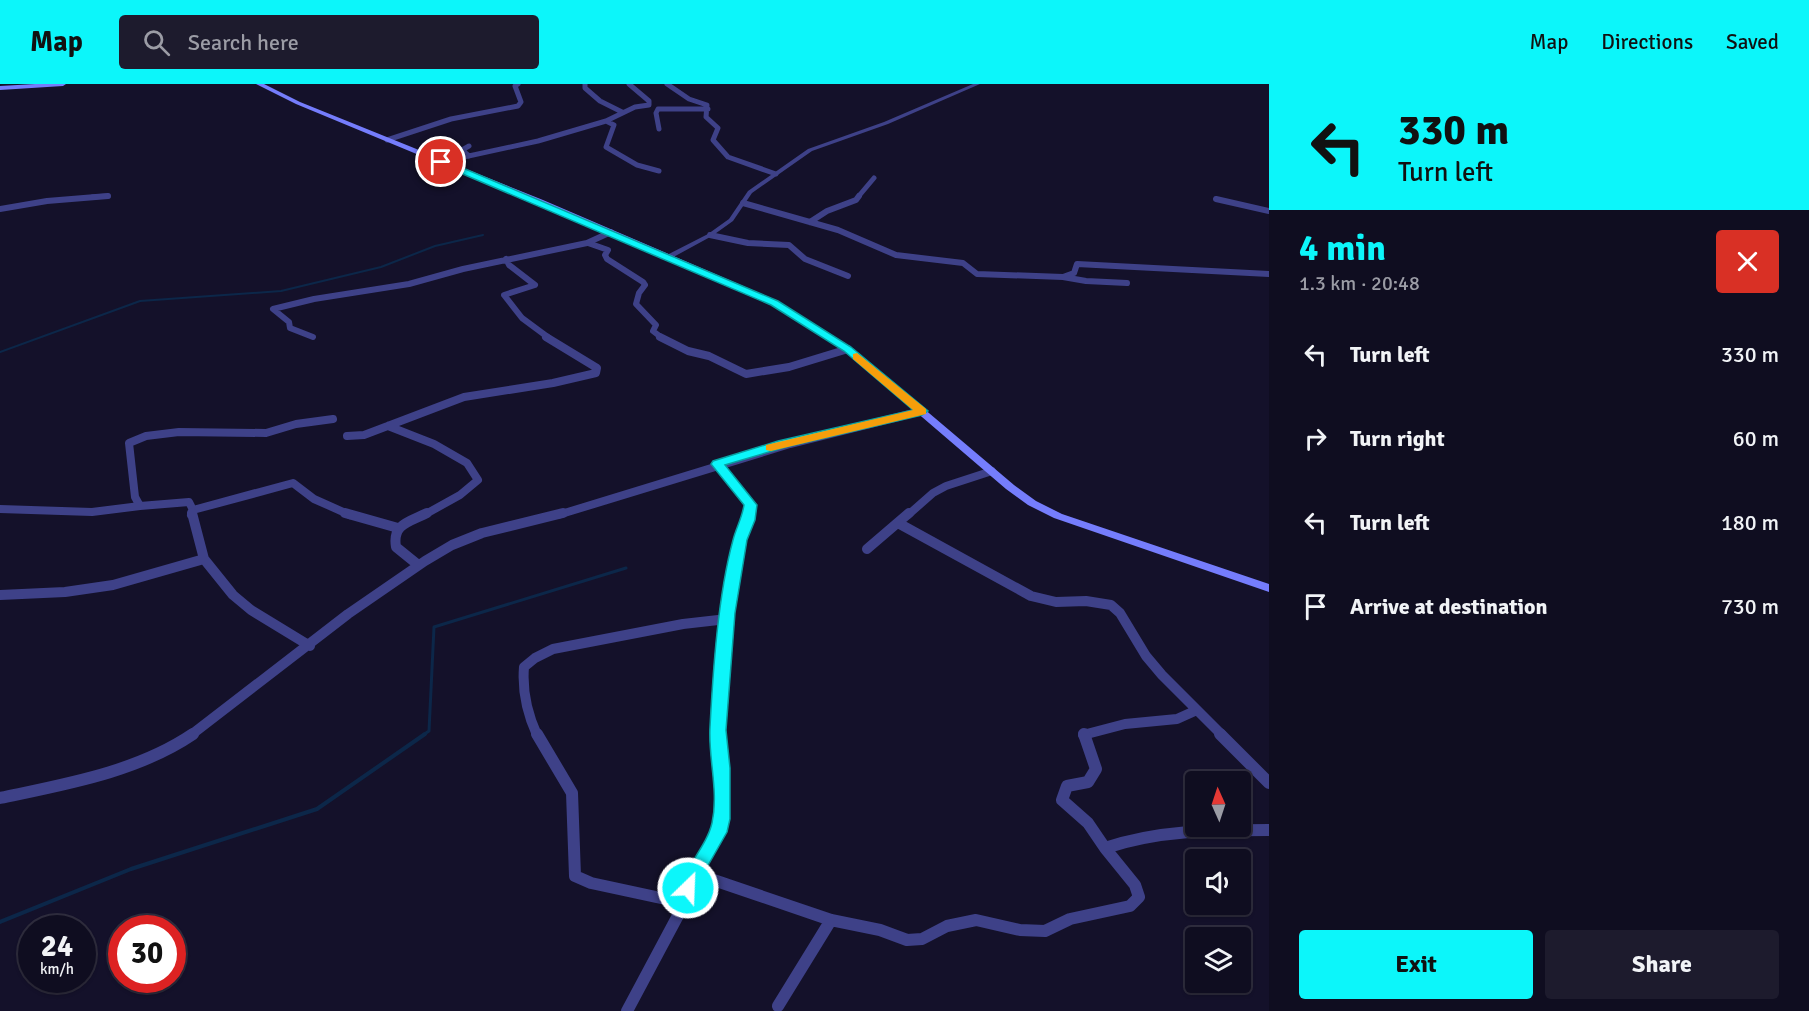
<!DOCTYPE html>
<meta charset="utf-8">
<style>
:root{--surface:#0f0d20;--page:#1d1b2d;--text:#f1f3f6;--muted:#9b9ca5;--line:#2f2d3e;--accent:#0cf6fa}
body{margin:0;font-family:Signika,sans-serif;background:var(--page);color:var(--text);height:100vh;display:flex;flex-direction:column;font-size:22px;white-space:nowrap}
*{box-sizing:border-box;margin:0}
p{font-size:20px;color:var(--muted)}
.icon{flex:none;width:33px;height:33px;fill:none;stroke:currentColor;stroke-width:2;stroke-linecap:round;stroke-linejoin:round}
.map{position:relative;flex:1;overflow:hidden}
.sheet{display:flex;flex-direction:column;background:var(--surface);width:540px}
.sheet>*{flex:none}
.hud{background:#0cf6fa;color:#111;overflow:hidden}
.needle{width:39px;rotate:357deg}
.fabs{position:absolute;left:1185px;top:687px;display:grid;gap:12px}
.fabs a{display:grid;place-items:center;width:66px;height:66px;border-radius:6px;background:var(--surface);box-shadow:0 2px 4px #0004,0 0 0 2px var(--line);font-size:30px}
.speed{position:absolute;left:18px;top:831px;display:flex;gap:12px;font-size:30px;font-weight:700;text-align:center}
.speed>*{display:grid;place-content:center;width:78px;height:78px;border-radius:50%;background:var(--surface);box-shadow:0 2px 4px #0004,0 0 0 2px var(--line);line-height:1}
.speed small{font-size:15px;font-weight:400}
.speed .limit{border:9px solid #d22;background:#fff;color:#111}
.pin{position:absolute;display:grid;place-items:center;width:51px;height:51px;color:#fff;margin:-26px;border:3px solid #fff;border-radius:50%;box-shadow:0 2px 6px #0007}
.me{position:absolute;width:66px;margin:-33px;rotate:24deg;stroke-linejoin:round;filter:drop-shadow(0 0 4px #0008)}
.turn{display:flex;align-items:center;gap:21px;height:126px;padding:0 30px;font-size:27px}
.turn .icon{width:78px;height:78px;stroke-width:2.5}
.turn b{display:block;font-size:42px;line-height:51px}
.round{display:grid;place-items:center;flex:none;width:63px;height:63px;border-radius:6px;background:var(--page)}
.headline{display:flex;align-items:center;justify-content:space-between;height:102px;padding:0 30px}
h1{font-size:36px;font-weight:700;line-height:45px;color:var(--accent)}
.button{display:flex;gap:12px;margin-top:auto;padding:12px 30px}
.button a{flex:1;height:69px;border-radius:6px;background:var(--accent);color:#111;font-size:24px;font-weight:700;line-height:69px;text-align:center}
.button a+a{background:var(--page);color:var(--text)}
ul{padding:0;list-style:none}
li{display:flex;align-items:center;gap:18px;height:84px;padding:0 30px}
li div{flex:1}
li b{display:block;font-size:22px}
li em{font-style:normal}
header{display:flex;align-items:center;gap:36px;box-sizing:border-box;height:84px;padding:0 30px;background:var(--accent);color:#111}
header strong{font-size:28px}
nav{display:flex;gap:33px;margin-inline-start:auto;font-size:21px}
.search{width:420px;height:54px;background:var(--page);display:flex;align-items:center;gap:15px;box-sizing:border-box;padding:0 21px;border-radius:6px;color:var(--muted);font-size:22px}
main{display:flex;flex:1;min-height:0}
.map>svg:first-child{display:block}
.lines{fill:none;stroke-linecap:round;stroke-linejoin:round}
.stream-far2{stroke:#0c2749;stroke-width:2}
.stream-far1{stroke:#0c2749;stroke-width:3}
.stream{stroke:#0c2749;stroke-width:4}
.minor-far4{stroke:#3e4188;stroke-width:5}
.minor-far3{stroke:#3e4188;stroke-width:6}
.minor-far2{stroke:#3e4188;stroke-width:8}
.minor-far1{stroke:#3e4188;stroke-width:10}
.minor{stroke:#3e4188;stroke-width:12}
.tertiary{fill:#3e4188;fill-rule:evenodd}
.secondary{fill:#757dfc;fill-rule:evenodd}
.route{fill:#0cf6fa;stroke:#08a0a2;stroke-width:1.5}
.slow{fill:#f59e0b}
</style>
<header>
<strong>Map</strong>
<div class="search"><svg class="icon" aria-label="search" viewBox="0 0 24 24"><circle cx="10" cy="10" r="6"/><path d="M15 15l6 6"/></svg>Search here</div>
<nav><a>Map</a><a>Directions</a><a>Saved</a></nav>
</header>
<main>
<div class="map">
<svg width="1269" height="927" viewBox="0 0 1269 927">
<rect width="100%" height="100%" fill="#14112a"/>
<g class="lines">
<path class="stream-far2" d="M 0,268 L 140,217 L 281,207 L 381,183 L 435,162 L 483,151"/>
<path class="stream-far1" d="M 423,651 L 429,647 L 434,543 L 626,484"/>
<path class="stream" d="M 0,838 L 131,785 L 317,725 L 425,650"/>
<path class="minor-far4" d="M 585,0 L 585,4 L 600,17 L 622,28
M 667,0 L 689,15 L 707,21 L 706,33 L 718,44 L 713,56 L 728,73 L 776,90
M 606,37 L 635,23 L 649,21 L 649,17 L 629,0
M 659,45 L 656,29 L 658,25 L 708,25
M 387,56 L 451,35 L 518,22 L 521,18 L 515,2 L 518,0
M 469,62 L 462,66 L 469,72
M 441,78 L 538,57 L 606,37 L 614,41 L 606,63 L 637,81 L 659,87
M 92,113 L 108,112
M 858,113 L 874,94"/>
<path class="minor-far3" d="M 1216,115 L 1269,127
M 743,119 L 838,146 L 896,171 L 963,179 L 977,190 L 1063,193 L 1074,189 L 1077,180 L 1269,190
M 0,125 L 47,117 L 108,112
M 810,138 L 827,127 L 856,116 L 859,112
M 710,151 L 748,159 L 789,161 L 805,175 L 848,192
M 588,159 L 608,166 L 605,171 L 607,175 L 643,198 L 645,201 L 639,209 L 636,220 L 656,241 L 653,247 L 662,254
M 506,175 L 509,181 L 535,201 L 504,211 L 522,234 L 549,254
M 1063,193 L 1086,197 L 1127,199
M 313,253 L 290,244 L 289,238 L 273,225 L 314,215 L 409,200 L 463,185 L 587,159 L 611,148"/>
<path class="minor-far2" d="M 660,253 L 688,267 L 709,272 L 746,290 L 789,283 L 848,265
M 388,342 L 434,360 L 467,379 L 478,396 L 460,411 L 424,431
M 347,352 L 364,351 L 464,313 L 553,299 L 596,289 L 597,284 L 546,253
M 717,380 L 750,421 L 749,431
M 0,425 L 92,428 L 140,422
M 193,426 L 189,418 L 140,422 L 135,413 L 129,359 L 146,352 L 179,348 L 266,349 L 296,340 L 333,335
M 191,431 L 193,426 L 293,399 L 314,415 L 350,431
M 558,431 L 790,360 L 922,327
M 908,431 L 933,409 L 946,402 L 992,387"/>
<path class="minor-far1" d="M 192,429 L 204,475
M 345,429 L 398,444
M 898,439 L 1031,512 L 1056,518 L 1086,517 L 1111,521 L 1120,529 L 1146,572 L 1162,591 L 1222,651
M 867,465 L 909,429
M 417,480 L 396,463 C 392,440 409,438 427,429
M 0,511 L 65,508 L 113,501 L 204,475 L 233,511 L 251,526 L 310,562
M 191,651 L 348,530 L 425,477 L 452,461 L 482,449 L 563,429
M 537,651 C 527,629 522,607 524,583 L 535,574 L 553,565 L 683,540 L 727,535
M 718,651 L 727,529 L 740,456 L 749,429
M 1083,651 L 1125,640 L 1177,635 L 1197,626"/>
<path class="minor" d="M 537,650 L 572,709 L 575,792 L 591,799 L 684,819
M 1084,650 L 1096,685 L 1088,698 L 1067,702 L 1062,716 L 1088,739 L 1105,764
M 1220,650 L 1269,699
M 0,714 C 66,700 137,688 193,650
M 693,789 L 831,836 L 880,846 L 907,856 L 922,855 L 947,842 L 976,836 L 1020,846 L 1045,847 L 1070,835 L 1130,822 L 1139,813 L 1135,801 L 1105,764 C 1159,746 1213,746 1269,746
M 778,922 L 831,836
M 627,927 L 682,824 L 693,789 L 718,748 L 723,712 L 718,650"/>
<path class="tertiary" d="M 973,0 L 980,0 L 888,40 L 812,67 L 752,109 L 733,137 L 712,152 L 668,176 L 661,174 L 708,150 L 729,135 L 748,107 L 808,65 L 884,38 Z"/>
<path class="secondary" d="M 35,0 L 66,0 L 63,2 L 0,6 L 0,2 Z
M 256,0 L 264,0 L 300,18 L 543,116 L 778,217 L 851,263 L 1014,401 L 1036,417 L 1062,430 L 1269,500 L 1269,508 L 1054,434 L 1028,421 L 1006,405 L 845,267 L 772,221 L 537,120 L 296,20 Z"/>
</g>
<path class="route" d="M 439,76 L 444,76 L 778,217 L 851,263 L 928,327 L 922,331 L 786,363 L 725,381 L 757,421 L 755,436 L 747,456 L 735,529 L 726,646 L 730,684 L 730,735 L 727,748 L 702,792 L 695,810 L 688,812 L 682,810 L 679,804 C 687,781 707,761 712,739 C 719,707 708,674 710,643 C 713,586 718,511 733,456 C 736,444 742,434 744,421 L 711,380 L 713,377 L 778,357 L 913,326 L 844,267 L 771,221 L 439,80 Z"/>
<path class="slow" d="M 857,269 L 926,325 L 926,330 L 771,367 L 766,366 L 766,361 L 913,326 L 853,275 L 853,270 Z"/>
</svg>
<div class="fabs">
<a><svg class="needle" viewBox="-14 -14 28 28"><path d="M0-13l5 13h-10z" fill="#e53935"/><path d="M0 13l5-13h-10z" fill="#9b9ca5"/></svg></a>
<a><svg class="icon" aria-label="sound" viewBox="0 0 24 24"><path d="M4 9h4l5-4v14l-5-4H4zM17 9q2 3 0 6"/></svg></a>
<a><svg class="icon" aria-label="layers" viewBox="0 0 24 24"><path d="M12 4l9 5-9 5-9-5zM3 14l9 5 9-5"/></svg></a>
</div>
<div class="speed"><div>24<small>km/h</small></div><div class="limit">30</div></div>
<div class="pin" style="left:441px;top:78px;background:#d93025"><svg class="icon" aria-label="arrive" viewBox="0 0 24 24"><path d="M6 21V4h12l-3 4 3 4H6"/></svg></div>
<svg class="me" style="left:688px;top:804px" viewBox="-20 -20 40 40"><circle r="17" fill="#0cf6fa" stroke="#fff" stroke-width="3"/><path d="M0-11L8 9 0 5-8 9z" fill="#fff"/></svg>
</div>
<section class="sheet">
<div class="hud">
<div class="turn"><svg class="icon" aria-label="left" viewBox="0 0 24 24"><path d="M17 20v-9H6M10 6l-5 5 5 5"/></svg><div><b>330 m</b>Turn left</div></div>
</div>
<div class="headline"><div><h1>4 min</h1><p>1.3 km · 20:48</p></div><a class="round" style="background:#d93025;color:#fff"><svg class="icon" aria-label="close" viewBox="0 0 24 24"><path d="M6 6l12 12M18 6L6 18"/></svg></a></div>
<ul>
<li><svg class="icon" aria-label="left" viewBox="0 0 24 24"><path d="M17 20v-9H6M10 6l-5 5 5 5"/></svg><div><b>Turn left</b></div><em>330 m</em></li>
<li><svg class="icon" aria-label="right" viewBox="0 0 24 24"><path d="M7 20v-9h11M14 6l5 5-5 5"/></svg><div><b>Turn right</b></div><em>60 m</em></li>
<li><svg class="icon" aria-label="left" viewBox="0 0 24 24"><path d="M17 20v-9H6M10 6l-5 5 5 5"/></svg><div><b>Turn left</b></div><em>180 m</em></li>
<li><svg class="icon" aria-label="arrive" viewBox="0 0 24 24"><path d="M6 21V4h12l-3 4 3 4H6"/></svg><div><b>Arrive at destination</b></div><em>730 m</em></li>
</ul>
<div class="button"><a>Exit</a><a>Share</a></div>
</section>
</main>
